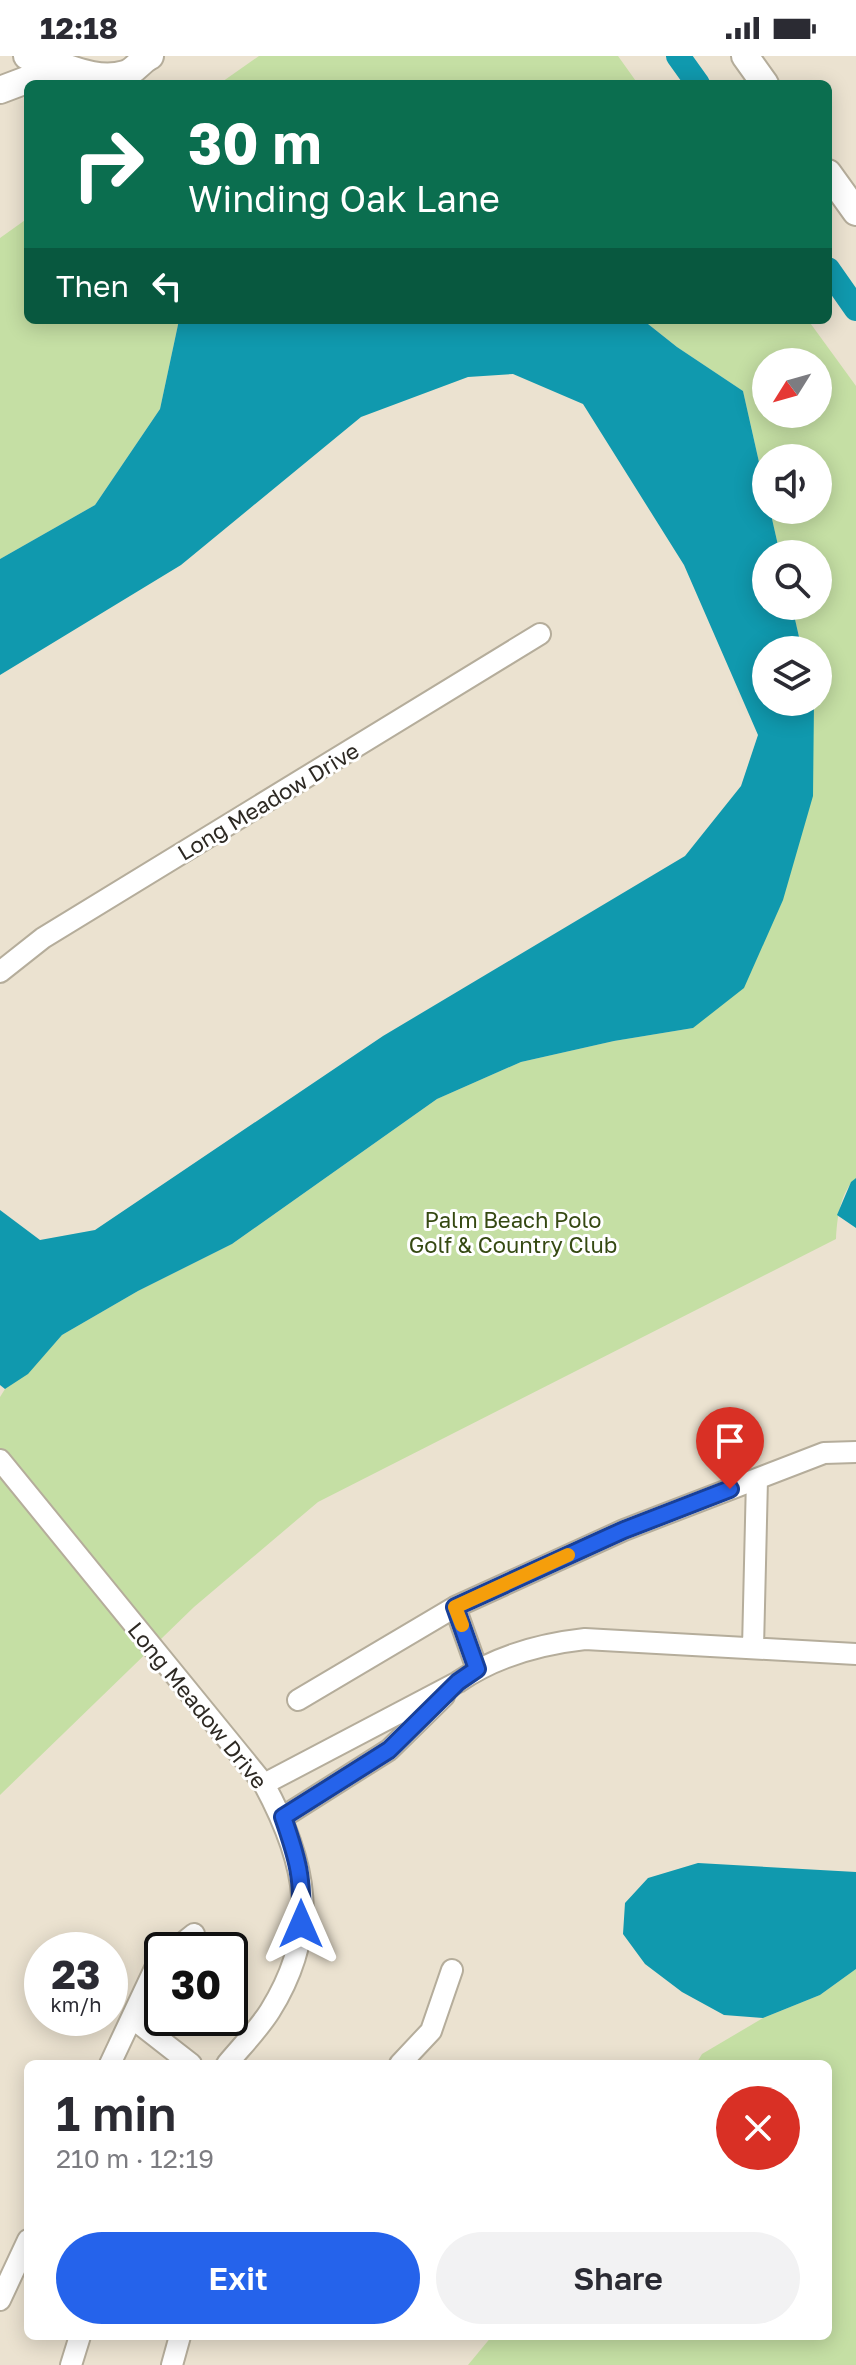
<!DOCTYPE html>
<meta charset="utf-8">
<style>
:root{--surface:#fff;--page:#f2f2f3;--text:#2b2b33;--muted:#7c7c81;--accent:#2563eb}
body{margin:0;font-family:"Golos Text",sans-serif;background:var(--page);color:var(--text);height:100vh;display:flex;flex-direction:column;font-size:30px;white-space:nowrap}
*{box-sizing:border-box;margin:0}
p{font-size:26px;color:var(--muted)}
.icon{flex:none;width:44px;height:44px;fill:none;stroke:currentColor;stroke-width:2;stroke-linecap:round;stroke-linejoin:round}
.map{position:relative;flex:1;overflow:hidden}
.details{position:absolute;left:24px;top:2004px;width:808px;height:280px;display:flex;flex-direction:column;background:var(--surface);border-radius:12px;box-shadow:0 4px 20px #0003}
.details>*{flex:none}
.banner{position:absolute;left:24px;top:24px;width:808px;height:244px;border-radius:12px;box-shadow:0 4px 20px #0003;background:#0b6e4f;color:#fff;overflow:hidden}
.needle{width:52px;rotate:233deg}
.fabs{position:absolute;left:752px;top:292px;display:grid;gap:16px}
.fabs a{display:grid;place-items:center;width:80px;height:80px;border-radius:50%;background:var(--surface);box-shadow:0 4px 20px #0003;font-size:40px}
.speed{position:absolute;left:24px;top:1876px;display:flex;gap:16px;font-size:40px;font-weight:700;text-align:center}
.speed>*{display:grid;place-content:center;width:104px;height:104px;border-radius:50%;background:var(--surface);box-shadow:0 4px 20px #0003;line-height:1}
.speed small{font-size:20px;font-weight:400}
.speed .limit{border:4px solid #111;border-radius:12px;background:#fff;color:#111}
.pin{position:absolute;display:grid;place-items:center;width:68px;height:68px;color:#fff;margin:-82px -34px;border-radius:50% 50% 50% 0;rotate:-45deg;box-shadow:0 0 8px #0007}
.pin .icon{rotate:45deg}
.me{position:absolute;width:88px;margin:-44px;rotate:0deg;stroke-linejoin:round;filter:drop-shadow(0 0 6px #0008)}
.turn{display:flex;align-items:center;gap:28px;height:168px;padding:0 32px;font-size:36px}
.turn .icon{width:104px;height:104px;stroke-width:2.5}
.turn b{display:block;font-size:56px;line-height:68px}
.then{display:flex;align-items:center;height:76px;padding:0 32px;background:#0003;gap:16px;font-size:30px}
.round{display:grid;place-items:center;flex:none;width:84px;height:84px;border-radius:42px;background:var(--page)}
.head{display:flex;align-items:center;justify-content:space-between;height:136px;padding:0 32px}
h1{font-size:48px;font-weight:600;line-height:60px}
.cta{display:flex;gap:16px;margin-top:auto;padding:16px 32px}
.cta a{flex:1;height:92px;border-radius:48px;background:var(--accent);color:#fff;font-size:32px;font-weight:600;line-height:92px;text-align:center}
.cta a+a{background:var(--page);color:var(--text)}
.status{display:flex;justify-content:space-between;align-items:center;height:56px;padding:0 40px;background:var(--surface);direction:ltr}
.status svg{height:22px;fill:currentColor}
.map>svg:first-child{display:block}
.green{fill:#c5dfa4;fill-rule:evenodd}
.water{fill:#1099ae}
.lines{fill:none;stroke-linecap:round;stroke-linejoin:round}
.canal{stroke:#1099ae;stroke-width:24}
.minor-casing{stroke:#b5ad9b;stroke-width:24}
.tertiary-casing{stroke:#b5ad9b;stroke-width:30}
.minor{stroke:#fff;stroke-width:20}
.tertiary{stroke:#fff;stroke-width:26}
.route-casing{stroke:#184099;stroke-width:20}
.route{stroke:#2563eb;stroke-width:14}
.slow{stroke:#f59e0b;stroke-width:14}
.labels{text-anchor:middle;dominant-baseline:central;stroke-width:6;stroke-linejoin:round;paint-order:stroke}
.street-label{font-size:22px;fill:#2d2923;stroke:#fff}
.park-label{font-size:22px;fill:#354912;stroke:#fff}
</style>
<div class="status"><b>12:18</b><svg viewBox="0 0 49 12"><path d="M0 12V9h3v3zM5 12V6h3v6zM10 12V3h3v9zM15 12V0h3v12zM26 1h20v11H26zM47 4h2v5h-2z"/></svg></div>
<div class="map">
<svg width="856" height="2309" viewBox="0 0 856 2309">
<rect width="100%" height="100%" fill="#ebe2d0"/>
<path class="green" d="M 259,0 L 618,0 L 638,28 L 219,28 Z
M 28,162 L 28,264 L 179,264 L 160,353 L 95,449 L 0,503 L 0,182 Z
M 643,264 L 808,264 L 856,330 L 856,1122 C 840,1136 837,1163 836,1183 L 318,1446 L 194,1551 L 0,1739 L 0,1341 L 5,1333 L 28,1317 L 62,1279 L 138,1235 L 232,1188 L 437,1043 L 521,1006 L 614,985 L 693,972 L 814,646 L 818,646 L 818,594 L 802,594 L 792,550 L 818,550 L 818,498 L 780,498 L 770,454 L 818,454 L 818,402 L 766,402 L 766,437 L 743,335 L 677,291 ZM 766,306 L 818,306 L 818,358 L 766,358 Z
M 856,1913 L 856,2309 L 468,2309 L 492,2280 L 828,2280 L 828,2008 L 696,2008 L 702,1998 L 763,1962 L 820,1939 Z"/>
<path class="water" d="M 179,264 L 643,264 L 677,291 L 743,335 L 766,437 L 766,454 L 770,454 L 780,498 L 766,498 L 766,550 L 792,550 L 802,594 L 766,594 L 766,646 L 814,646 L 813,740 L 783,844 L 744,932 L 693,972 L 614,985 L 521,1006 L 437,1043 L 232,1188 L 138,1235 L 62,1279 L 28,1318 L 5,1333 L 0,1329 L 0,1154 L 40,1184 L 95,1174 L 383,980 L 685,800 L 741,730 L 758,679 L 684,509 L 583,348 L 513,318 L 468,321 L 361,361 L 181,509 L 0,619 L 0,503 L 95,449 L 160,353 Z
M 856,1122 L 856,1172 L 837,1159 L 851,1126 Z
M 698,1807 L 856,1816 L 856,1913 L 820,1939 L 763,1962 L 724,1959 L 682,1936 L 645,1908 L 623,1878 L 625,1847 L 648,1822 Z"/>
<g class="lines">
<path class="canal" d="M 678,0 L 698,28
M 828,213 L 856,253"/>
<g class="minor-casing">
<path id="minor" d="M 0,916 L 43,882 L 540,578
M 0,1404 L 264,1728 C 307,1808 321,1873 270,1955 C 258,1974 241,1991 227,2008
M 455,1551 L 477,1613
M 753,1592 L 757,1423
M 298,1644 L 455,1551 L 624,1474 L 824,1397 L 856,1396
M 264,1728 L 458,1626 C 496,1600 540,1588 585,1583 L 856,1598
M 283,1761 L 389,1694 L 444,1640
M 174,1894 L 194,1878
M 132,1962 L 191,2008
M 110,2008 L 157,1908 L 162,1904
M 400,2008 L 431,1975 L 452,1914
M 0,2244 L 28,2184
M 71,2309 L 80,2280
M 172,2309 L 180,2280"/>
</g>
<g class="tertiary-casing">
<path id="tertiary" d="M 27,0 C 58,5 92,28 125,18 C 134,16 141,4 150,0
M 745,0 L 765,28
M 0,34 L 37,20 L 70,18
M 828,117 L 856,156"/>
</g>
<use href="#minor" class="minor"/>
<use href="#tertiary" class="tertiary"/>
</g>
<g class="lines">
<g class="route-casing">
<path id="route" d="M 301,1868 C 303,1822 298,1804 283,1761 L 389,1694 L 458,1626 L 477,1613 L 455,1551 L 624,1474 L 730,1433"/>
</g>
<use href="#route" class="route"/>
<path class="slow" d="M 462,1569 L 455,1551 L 568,1499"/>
</g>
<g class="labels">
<g class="street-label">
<text transform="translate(268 745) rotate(-31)">Long Meadow Drive</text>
<text transform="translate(198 1649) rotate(51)">Long Meadow Drive</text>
</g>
<g class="park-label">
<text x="513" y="1163">Palm Beach Polo<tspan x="513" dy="25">Golf &amp; Country Club</tspan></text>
</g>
</g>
</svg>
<div class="fabs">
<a><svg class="needle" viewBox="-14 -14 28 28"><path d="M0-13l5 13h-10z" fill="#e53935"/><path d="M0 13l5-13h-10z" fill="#7c7c81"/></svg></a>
<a><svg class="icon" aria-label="sound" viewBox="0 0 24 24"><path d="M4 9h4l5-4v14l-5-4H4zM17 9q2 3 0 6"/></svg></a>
<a><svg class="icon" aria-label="search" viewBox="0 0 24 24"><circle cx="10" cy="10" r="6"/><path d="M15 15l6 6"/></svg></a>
<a><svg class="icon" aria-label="layers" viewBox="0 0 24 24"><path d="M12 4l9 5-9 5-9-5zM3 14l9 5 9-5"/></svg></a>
</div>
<div class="speed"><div>23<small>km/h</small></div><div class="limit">30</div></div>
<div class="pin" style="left:730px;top:1433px;background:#d93025"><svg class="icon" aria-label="arrive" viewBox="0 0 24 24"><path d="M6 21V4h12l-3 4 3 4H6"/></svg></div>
<svg class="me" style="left:301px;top:1868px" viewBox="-20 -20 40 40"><path d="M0-17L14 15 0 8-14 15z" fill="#2563eb" stroke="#fff" stroke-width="4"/></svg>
<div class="banner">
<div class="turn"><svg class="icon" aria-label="right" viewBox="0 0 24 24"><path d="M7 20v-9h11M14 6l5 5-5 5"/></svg><div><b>30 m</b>Winding Oak Lane</div></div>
<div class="then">Then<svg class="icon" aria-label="left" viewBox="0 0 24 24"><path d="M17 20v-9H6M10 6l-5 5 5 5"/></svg></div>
</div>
<section class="details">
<div class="head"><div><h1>1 min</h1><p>210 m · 12:19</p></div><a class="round" style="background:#d93025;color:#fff"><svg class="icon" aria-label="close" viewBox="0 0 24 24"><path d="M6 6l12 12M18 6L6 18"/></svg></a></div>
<div class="cta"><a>Exit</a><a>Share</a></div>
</section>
</div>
